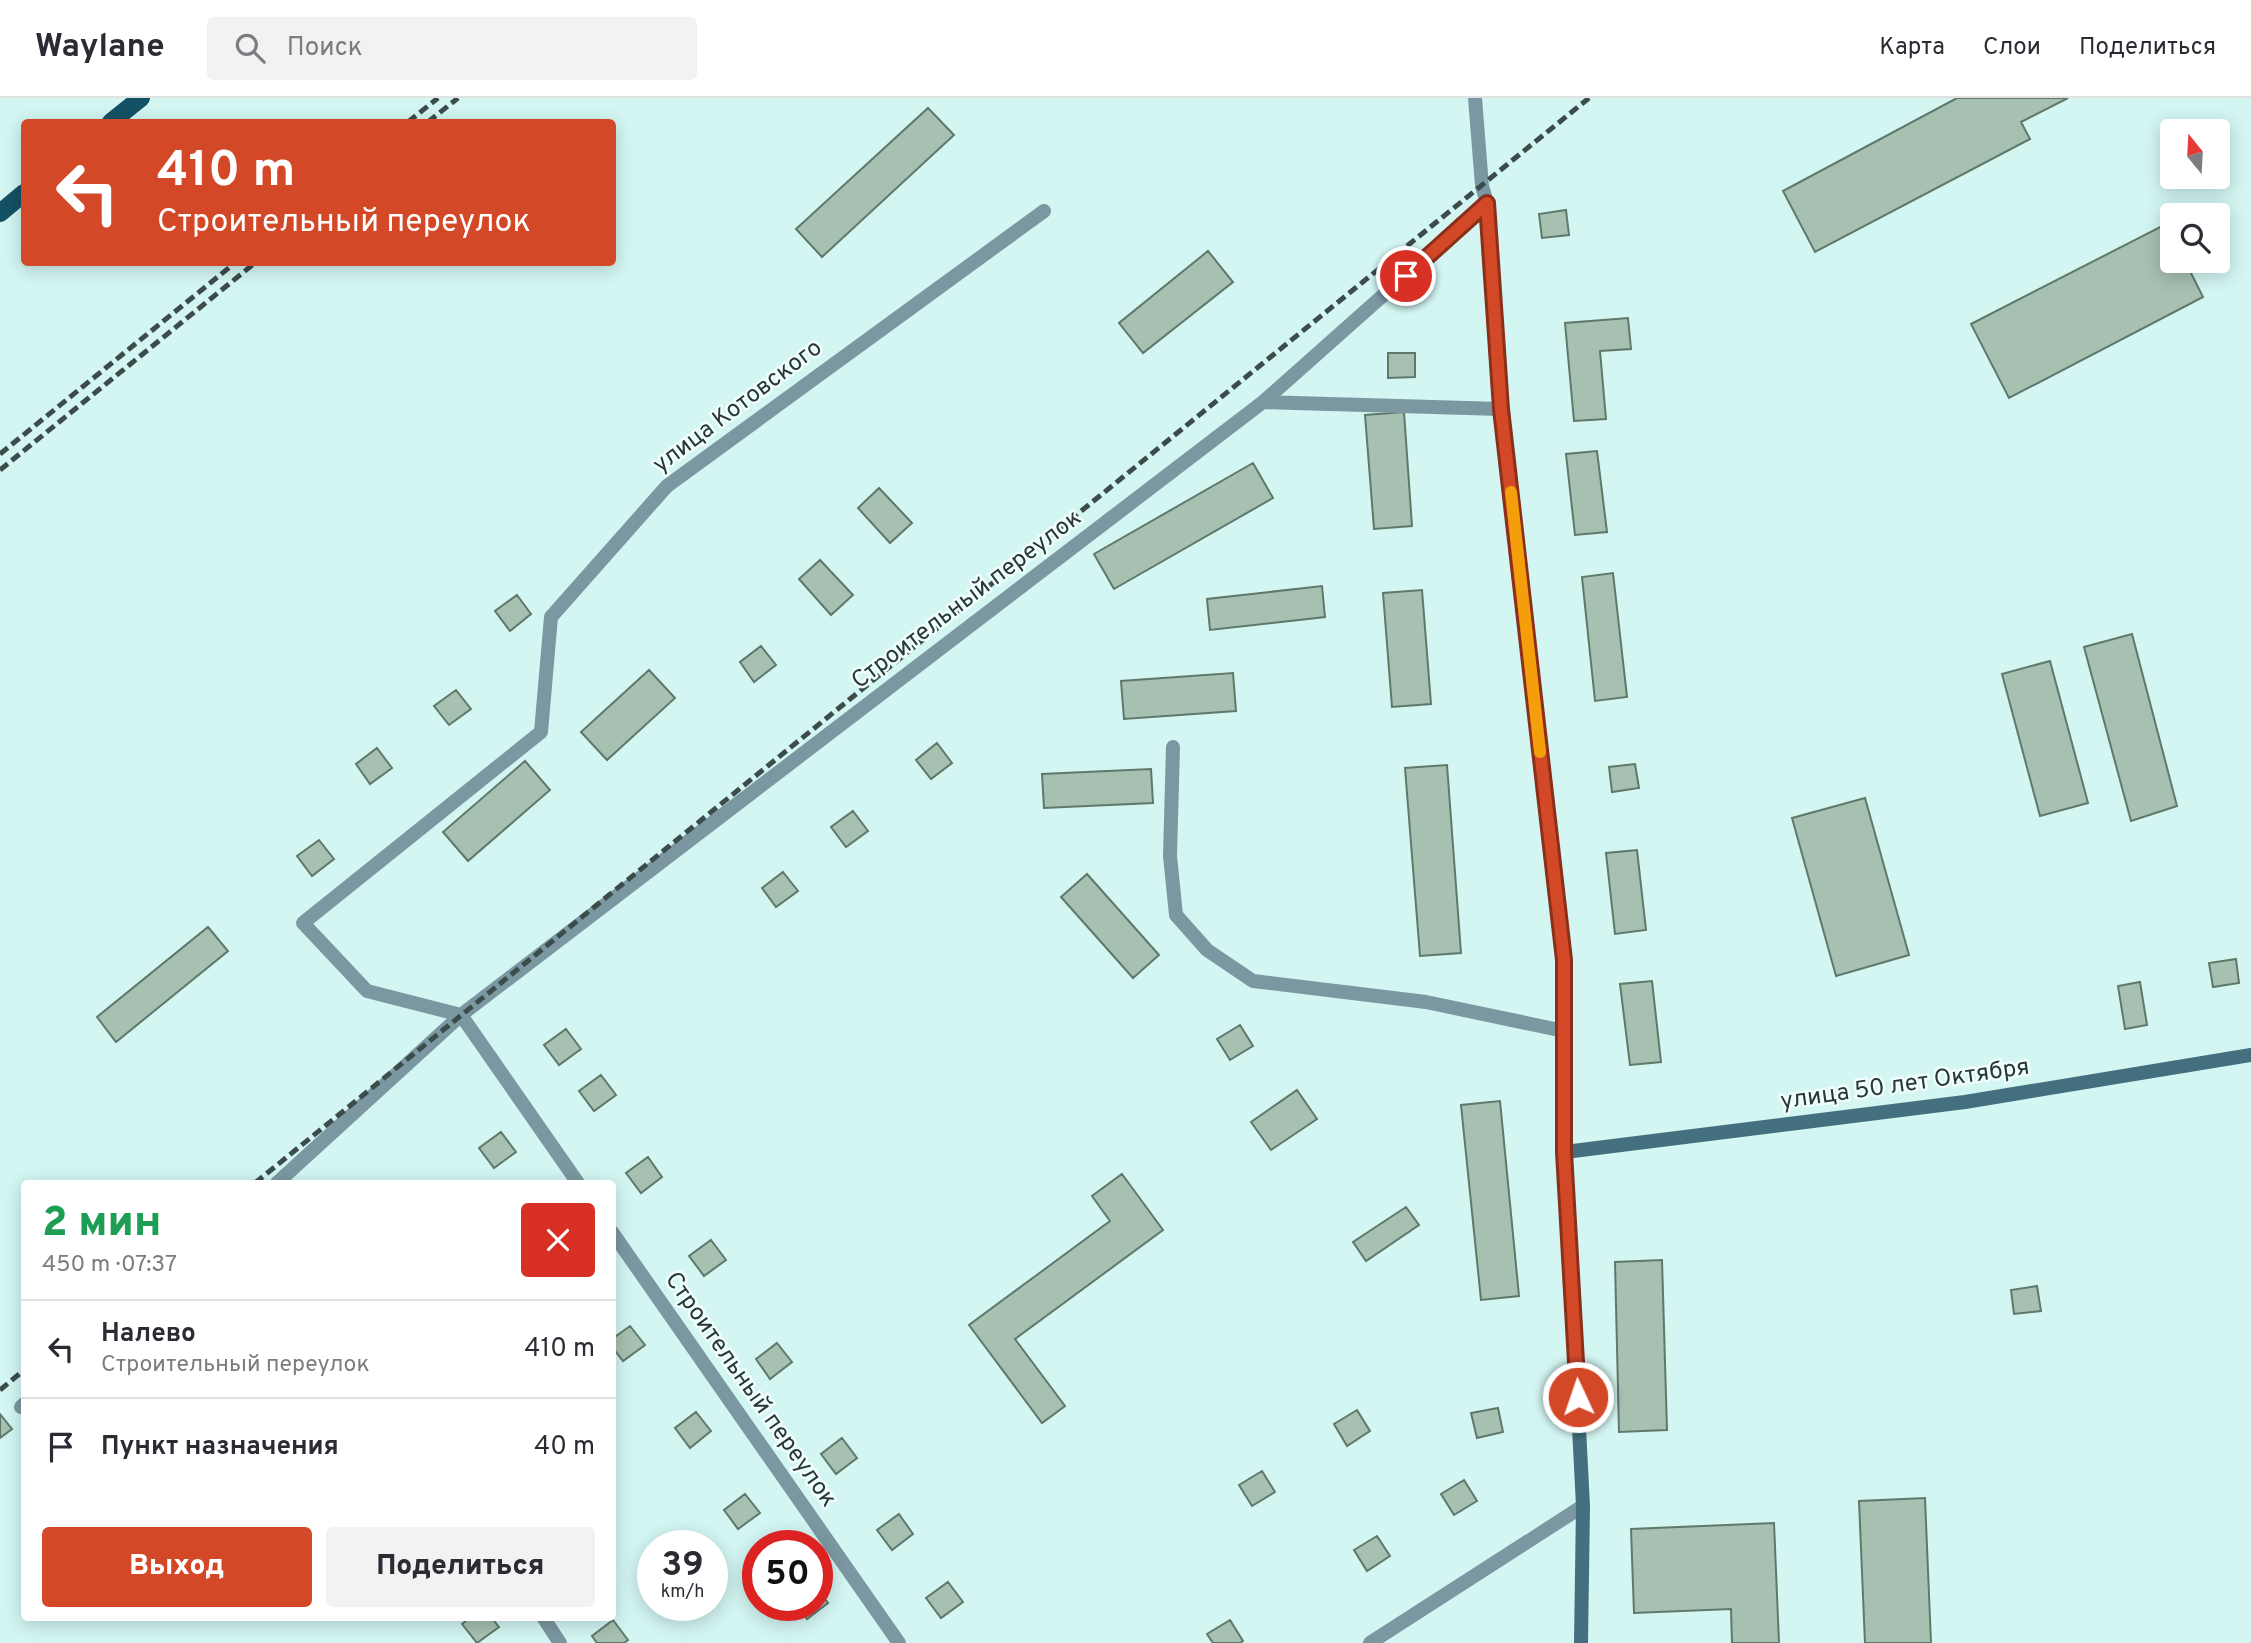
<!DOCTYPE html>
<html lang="ru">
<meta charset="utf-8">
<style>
:root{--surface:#fff;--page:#f2f2f3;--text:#2b2b33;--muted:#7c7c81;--line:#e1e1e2;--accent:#d34928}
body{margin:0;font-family:Overpass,sans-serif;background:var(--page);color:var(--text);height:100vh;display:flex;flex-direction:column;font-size:26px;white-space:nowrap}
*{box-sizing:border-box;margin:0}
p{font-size:23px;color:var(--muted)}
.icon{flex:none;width:38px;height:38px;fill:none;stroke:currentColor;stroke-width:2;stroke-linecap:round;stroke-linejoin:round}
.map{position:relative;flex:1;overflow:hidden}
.panel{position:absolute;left:21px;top:1082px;width:595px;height:441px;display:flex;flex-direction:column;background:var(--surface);border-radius:7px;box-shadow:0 4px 18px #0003}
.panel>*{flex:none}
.guide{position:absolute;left:21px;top:21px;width:595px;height:147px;border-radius:7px;box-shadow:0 4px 18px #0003;background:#d34928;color:#fff;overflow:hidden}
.needle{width:46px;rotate:342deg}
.tools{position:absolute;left:2160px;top:21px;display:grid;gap:14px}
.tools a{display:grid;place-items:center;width:70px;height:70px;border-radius:7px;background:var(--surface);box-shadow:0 4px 18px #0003;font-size:35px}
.speed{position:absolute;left:637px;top:1432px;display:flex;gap:14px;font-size:35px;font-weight:700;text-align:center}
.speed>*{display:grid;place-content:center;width:91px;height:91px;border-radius:50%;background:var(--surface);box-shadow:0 4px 18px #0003;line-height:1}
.speed small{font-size:18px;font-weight:400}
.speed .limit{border:10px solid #d22;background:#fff;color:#111}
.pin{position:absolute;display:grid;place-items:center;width:60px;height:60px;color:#fff;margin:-30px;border:4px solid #fff;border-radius:50%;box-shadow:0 2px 7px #0007}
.me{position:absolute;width:77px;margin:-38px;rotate:357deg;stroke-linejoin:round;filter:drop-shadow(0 0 5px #0008)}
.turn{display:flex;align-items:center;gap:24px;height:147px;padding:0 21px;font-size:32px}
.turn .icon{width:91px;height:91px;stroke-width:2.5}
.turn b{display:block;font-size:49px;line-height:60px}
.round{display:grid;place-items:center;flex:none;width:74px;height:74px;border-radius:7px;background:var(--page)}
.head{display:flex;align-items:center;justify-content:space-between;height:119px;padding:0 21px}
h1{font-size:42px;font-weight:800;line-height:52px;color:#1e9e55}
.action{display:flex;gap:14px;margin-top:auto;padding:14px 21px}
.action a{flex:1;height:80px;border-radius:7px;background:var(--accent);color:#fff;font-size:28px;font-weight:800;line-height:80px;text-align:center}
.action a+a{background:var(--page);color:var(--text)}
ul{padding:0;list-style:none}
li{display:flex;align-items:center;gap:21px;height:98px;padding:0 21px;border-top:2px solid var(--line)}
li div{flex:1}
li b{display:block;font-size:26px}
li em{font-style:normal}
header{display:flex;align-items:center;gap:42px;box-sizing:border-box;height:98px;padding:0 35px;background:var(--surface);border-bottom:2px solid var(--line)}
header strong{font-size:33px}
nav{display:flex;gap:38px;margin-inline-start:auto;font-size:24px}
.search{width:490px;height:63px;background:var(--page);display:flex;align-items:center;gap:18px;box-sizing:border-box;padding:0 24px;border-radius:7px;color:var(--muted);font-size:26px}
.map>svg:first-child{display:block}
.building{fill:#a6c0b1;stroke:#5f786a;stroke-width:2}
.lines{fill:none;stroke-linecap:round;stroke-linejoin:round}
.minor{stroke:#7b98a2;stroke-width:14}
.secondary{stroke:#436f7e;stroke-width:14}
.primary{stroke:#135164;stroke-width:18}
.rail{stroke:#3c4c4b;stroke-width:5;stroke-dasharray:10 5;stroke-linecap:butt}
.route-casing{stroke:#892f1a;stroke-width:18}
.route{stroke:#d34928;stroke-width:12}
.slow{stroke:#f59e0b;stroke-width:12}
.labels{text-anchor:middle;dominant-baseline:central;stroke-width:5;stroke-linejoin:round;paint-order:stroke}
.street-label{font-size:24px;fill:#293736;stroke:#f0fefd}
</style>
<header>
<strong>Waylane</strong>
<div class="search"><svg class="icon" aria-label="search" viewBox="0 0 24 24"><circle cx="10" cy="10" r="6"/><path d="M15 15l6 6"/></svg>Поиск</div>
<nav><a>Карта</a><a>Слои</a><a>Поделиться</a></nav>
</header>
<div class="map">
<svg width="2251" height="1545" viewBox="0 0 2251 1545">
<rect width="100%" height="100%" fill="#d3f6f3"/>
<path class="building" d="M 1957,0 L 2068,0 L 2021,24 L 2030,41 L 1815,154 L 1783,93 Z
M 928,10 L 954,37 L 822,159 L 796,131 Z
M 1566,112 L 1569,137 L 1542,140 L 1539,116 Z
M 2166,126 L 2172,138 L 2172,163 L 2185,163 L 2203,199 L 2009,300 L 1971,226 Z
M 1208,153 L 1233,184 L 1143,255 L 1119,225 Z
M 1628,220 L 1631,251 L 1600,253 L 1606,321 L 1574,323 L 1565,225 Z
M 1388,255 L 1415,255 L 1415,279 L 1388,280 Z
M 1404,314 L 1412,428 L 1374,431 L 1365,317 Z
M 1597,353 L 1607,434 L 1575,437 L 1566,356 Z
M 1253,365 L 1273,400 L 1114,491 L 1094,456 Z
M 879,390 L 912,425 L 890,445 L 858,410 Z
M 820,462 L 853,497 L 831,517 L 799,481 Z
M 1613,475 L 1627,599 L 1595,603 L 1582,479 Z
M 1322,488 L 1325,519 L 1210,532 L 1207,501 Z
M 1422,492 L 1431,606 L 1392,609 L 1383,495 Z
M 517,497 L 531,516 L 510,533 L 495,513 Z
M 2132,536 L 2177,708 L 2131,723 L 2084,549 Z
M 761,548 L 776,567 L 754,584 L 740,564 Z
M 2050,563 L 2088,705 L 2040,718 L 2002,576 Z
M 649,572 L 675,600 L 607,662 L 581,634 Z
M 1233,575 L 1236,613 L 1124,621 L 1121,583 Z
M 456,592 L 471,611 L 449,627 L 434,608 Z
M 937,645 L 952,665 L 931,681 L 916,662 Z
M 377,650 L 392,670 L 370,686 L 356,666 Z
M 525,663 L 550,692 L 468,763 L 443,734 Z
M 1635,666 L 1639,690 L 1612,694 L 1609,669 Z
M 1447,667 L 1461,855 L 1420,858 L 1405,670 Z
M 1151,671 L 1153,705 L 1044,710 L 1042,676 Z
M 1865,700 L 1909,857 L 1836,878 L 1792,720 Z
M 853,713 L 868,733 L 846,749 L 831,729 Z
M 319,742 L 334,761 L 312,778 L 297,758 Z
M 1637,752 L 1646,832 L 1615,836 L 1606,755 Z
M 783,774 L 798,793 L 776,809 L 762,790 Z
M 1087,776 L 1159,857 L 1133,880 L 1061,799 Z
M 208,829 L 228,853 L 116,944 L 97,919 Z
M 2236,861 L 2239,885 L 2213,889 L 2209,865 Z
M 1652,883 L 1661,964 L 1630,967 L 1620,886 Z
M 2140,884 L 2147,927 L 2125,931 L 2118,888 Z
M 1240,927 L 1253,948 L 1230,962 L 1217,941 Z
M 566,931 L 581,951 L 559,967 L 544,947 Z
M 601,977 L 616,997 L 594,1013 L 579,993 Z
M 1297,992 L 1317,1021 L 1271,1052 L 1251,1024 Z
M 1500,1003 L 1519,1198 L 1481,1202 L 1461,1007 Z
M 501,1034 L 516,1054 L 494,1070 L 479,1050 Z
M 648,1059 L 662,1079 L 641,1095 L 626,1075 Z
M 1122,1076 L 1163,1132 L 1015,1241 L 1065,1308 L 1042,1325 L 969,1227 L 1110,1123 L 1092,1098 Z
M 1406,1109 L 1419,1127 L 1366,1163 L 1353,1144 Z
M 711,1142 L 726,1162 L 704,1178 L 689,1158 Z
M 1662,1162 L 1667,1332 L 1619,1334 L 1615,1164 Z
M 2037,1188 L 2041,1213 L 2014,1216 L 2011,1192 Z
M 630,1228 L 645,1247 L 623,1263 L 612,1249 L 612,1241 Z
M 777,1245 L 792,1264 L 770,1281 L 756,1261 Z
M 1498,1310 L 1503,1334 L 1477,1340 L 1471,1315 Z
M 1357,1312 L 1370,1333 L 1347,1348 L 1334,1326 Z
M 696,1314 L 711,1333 L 690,1350 L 675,1330 Z
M 0,1316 L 12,1331 L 0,1340 Z
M 842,1340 L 857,1360 L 836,1376 L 821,1356 Z
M 1262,1373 L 1275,1394 L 1252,1408 L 1239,1387 Z
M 1464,1382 L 1477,1403 L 1454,1417 L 1441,1396 Z
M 745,1396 L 760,1415 L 738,1431 L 724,1412 Z
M 1925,1400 L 1931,1545 L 1865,1545 L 1859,1403 Z
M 899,1416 L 913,1436 L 892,1452 L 877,1432 Z
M 1774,1425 L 1779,1545 L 1732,1545 L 1731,1511 L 1634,1515 L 1631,1431 Z
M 1377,1438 L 1390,1458 L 1367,1473 L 1354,1452 Z
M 948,1484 L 963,1504 L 941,1520 L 926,1500 Z
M 817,1490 L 828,1505 L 807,1521 L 796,1507 L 817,1507 Z
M 471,1519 L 491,1519 L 499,1529 L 477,1545 L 462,1526 Z
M 613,1522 L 628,1542 L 624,1545 L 597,1545 L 592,1538 Z
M 1230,1522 L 1243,1543 L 1240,1545 L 1213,1545 L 1207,1536 Z"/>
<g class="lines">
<path class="minor" d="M 1475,0 L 1482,88 L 1487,105 L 1501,311 L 1564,862 L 1565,1054
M 1263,304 L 1501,311
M 1173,649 L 1170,758 L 1176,817 L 1207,852 L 1253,883 L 1426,904 L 1564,933
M 277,1085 L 461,917 L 1263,304 L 1487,105
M 578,1085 L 461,917 L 367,893 L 303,825 L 541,634 L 551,519 L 667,388 L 1044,113
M 612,1134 L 899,1545
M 21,1309 L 24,1306
M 543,1519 L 560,1545
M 1370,1545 L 1583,1408"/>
<path class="secondary" d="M 1581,1545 L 1583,1408 L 1565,1054 L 1965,1004 L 2251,957"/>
<path class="primary" d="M 111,24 L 141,0
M 0,115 L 24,95"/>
<path class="rail" d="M 408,24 L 438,0
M 428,24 L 458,0
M 0,356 L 236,164
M 0,372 L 256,164
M 255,1085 L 1589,0
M 0,1292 L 24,1272"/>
</g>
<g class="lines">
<g class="route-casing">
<path id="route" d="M 1406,178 L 1487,105 L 1501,311 L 1564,862 L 1564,1054 L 1578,1299"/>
</g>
<use href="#route" class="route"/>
<path class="slow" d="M 1511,394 L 1540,654"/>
</g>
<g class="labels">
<g class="street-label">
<text transform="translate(738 309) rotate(-37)">улица Котовского</text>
<text transform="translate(967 502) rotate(-37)">Строительный переулок</text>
<text transform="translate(1905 987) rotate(-8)">улица 50 лет Октября</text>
<text transform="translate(750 1292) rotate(55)">Строительный переулок</text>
</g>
</g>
</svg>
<div class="tools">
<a><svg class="needle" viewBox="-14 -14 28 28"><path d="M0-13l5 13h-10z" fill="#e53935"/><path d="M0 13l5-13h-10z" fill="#7c7c81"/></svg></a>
<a><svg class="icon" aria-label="search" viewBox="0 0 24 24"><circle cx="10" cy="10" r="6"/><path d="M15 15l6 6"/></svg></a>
</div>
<div class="speed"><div>39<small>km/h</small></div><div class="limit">50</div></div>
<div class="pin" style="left:1406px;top:178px;background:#d93025"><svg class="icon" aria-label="arrive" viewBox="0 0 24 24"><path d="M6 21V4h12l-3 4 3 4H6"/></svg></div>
<svg class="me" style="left:1578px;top:1299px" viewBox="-20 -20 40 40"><circle r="17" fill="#d34928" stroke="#fff" stroke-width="3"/><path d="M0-11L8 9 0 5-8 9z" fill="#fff"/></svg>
<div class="guide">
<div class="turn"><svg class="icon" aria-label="left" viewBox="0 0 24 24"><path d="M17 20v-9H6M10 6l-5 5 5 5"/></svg><div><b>410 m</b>Строительный переулок</div></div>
</div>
<section class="panel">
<div class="head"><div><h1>2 мин</h1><p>450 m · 07:37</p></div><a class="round" style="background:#d93025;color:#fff"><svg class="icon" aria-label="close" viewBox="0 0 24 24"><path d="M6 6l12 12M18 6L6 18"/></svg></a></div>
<ul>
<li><svg class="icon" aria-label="left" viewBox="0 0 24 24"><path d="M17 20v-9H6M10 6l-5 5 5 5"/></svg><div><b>Налево</b><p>Строительный переулок</p></div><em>410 m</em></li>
<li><svg class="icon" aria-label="arrive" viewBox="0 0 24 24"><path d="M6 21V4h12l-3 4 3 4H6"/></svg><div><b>Пункт назначения</b></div><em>40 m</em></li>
</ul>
<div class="action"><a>Выход</a><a>Поделиться</a></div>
</section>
</div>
